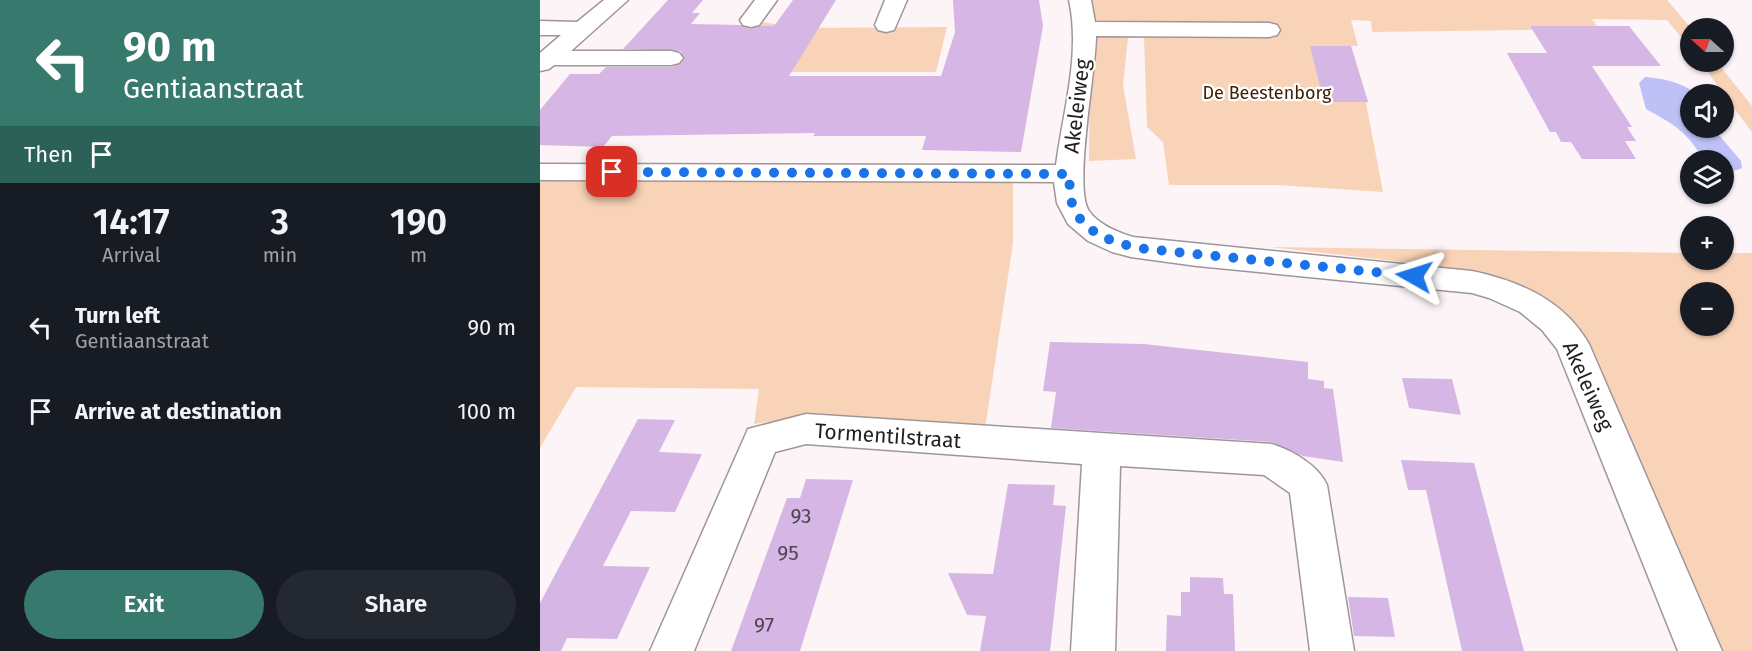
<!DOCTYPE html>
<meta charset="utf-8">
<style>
:root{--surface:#171b24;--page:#242831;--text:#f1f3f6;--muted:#9ea1a6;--accent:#377a6d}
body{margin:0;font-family:"Fira Sans",sans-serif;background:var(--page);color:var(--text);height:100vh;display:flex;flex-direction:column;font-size:22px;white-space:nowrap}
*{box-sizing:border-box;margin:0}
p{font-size:20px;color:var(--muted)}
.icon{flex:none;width:33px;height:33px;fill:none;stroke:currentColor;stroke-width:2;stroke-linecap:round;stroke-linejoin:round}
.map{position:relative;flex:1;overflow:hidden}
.details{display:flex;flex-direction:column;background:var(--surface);width:540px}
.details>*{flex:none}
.guide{background:#377a6d;color:#fff;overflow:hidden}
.needle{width:39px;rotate:291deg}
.buttons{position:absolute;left:1140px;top:18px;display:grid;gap:12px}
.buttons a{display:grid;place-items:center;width:54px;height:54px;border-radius:50%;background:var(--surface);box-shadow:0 2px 4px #0004;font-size:30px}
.pin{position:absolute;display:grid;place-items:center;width:51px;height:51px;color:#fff;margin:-26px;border-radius:12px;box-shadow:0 3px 9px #0006}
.me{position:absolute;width:66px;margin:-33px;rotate:276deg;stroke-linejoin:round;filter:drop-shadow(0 0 4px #0008)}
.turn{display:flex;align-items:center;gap:21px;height:126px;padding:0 24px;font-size:27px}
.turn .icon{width:78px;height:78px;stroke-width:2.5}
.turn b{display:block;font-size:42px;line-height:51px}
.then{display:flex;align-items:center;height:57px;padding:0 24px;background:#0003;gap:12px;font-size:22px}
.eta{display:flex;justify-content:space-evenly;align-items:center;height:102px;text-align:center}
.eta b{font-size:36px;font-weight:600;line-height:42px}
.primary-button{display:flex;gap:12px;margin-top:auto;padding:12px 24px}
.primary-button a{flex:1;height:69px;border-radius:36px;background:var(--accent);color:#fff;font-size:24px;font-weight:600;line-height:69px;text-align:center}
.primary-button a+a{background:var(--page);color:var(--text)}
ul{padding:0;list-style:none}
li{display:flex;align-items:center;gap:18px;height:84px;padding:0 24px}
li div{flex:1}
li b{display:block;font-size:22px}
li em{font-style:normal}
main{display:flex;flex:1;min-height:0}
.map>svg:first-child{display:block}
.green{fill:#f9d3b7;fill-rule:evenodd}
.water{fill:#bdc1f6}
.building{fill:#d6b6e5}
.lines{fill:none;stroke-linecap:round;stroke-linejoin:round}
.minor-casing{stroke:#9f969a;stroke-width:3}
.minor{fill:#fff;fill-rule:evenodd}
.route{stroke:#1a73e8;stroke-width:10;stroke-dasharray:0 18}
.labels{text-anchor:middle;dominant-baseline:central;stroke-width:4.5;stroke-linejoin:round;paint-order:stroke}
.far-park-label{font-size:18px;fill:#422206;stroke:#fff}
.street-label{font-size:21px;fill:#231f21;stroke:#fff}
.near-number-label{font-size:21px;fill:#504552}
</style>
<main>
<section class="details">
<div class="guide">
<div class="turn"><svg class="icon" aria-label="left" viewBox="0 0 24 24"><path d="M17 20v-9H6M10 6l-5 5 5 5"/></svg><div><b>90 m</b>Gentiaanstraat</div></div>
<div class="then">Then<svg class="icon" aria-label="arrive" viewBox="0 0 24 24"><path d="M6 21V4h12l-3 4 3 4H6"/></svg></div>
</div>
<div class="eta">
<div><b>14:17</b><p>Arrival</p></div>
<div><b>3</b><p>min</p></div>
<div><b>190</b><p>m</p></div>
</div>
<ul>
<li><svg class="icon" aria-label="left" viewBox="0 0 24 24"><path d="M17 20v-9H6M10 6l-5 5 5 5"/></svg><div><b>Turn left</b><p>Gentiaanstraat</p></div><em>90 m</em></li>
<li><svg class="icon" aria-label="arrive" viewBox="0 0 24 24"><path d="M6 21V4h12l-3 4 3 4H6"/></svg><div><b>Arrive at destination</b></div><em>100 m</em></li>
</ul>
<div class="primary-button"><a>Exit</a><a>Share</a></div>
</section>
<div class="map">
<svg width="1212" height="651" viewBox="0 0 1212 651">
<rect width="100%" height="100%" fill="#fdf4f8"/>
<path class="green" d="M 540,0 L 1127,0 L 1151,28 L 1150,48 L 1127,20 L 1052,19 L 1059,29 L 832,32 L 831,21 L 811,20 L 818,46 L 811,46 L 828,102 L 826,103 L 843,192 L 737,185 L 629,185 L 623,142 L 607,127 L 604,38 L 588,38 L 583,85 L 596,159 L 549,161 L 550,31 Z
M 218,21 L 256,28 L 407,27 L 396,72 L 142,72 L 135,66 L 142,54 L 177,54 L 203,22 Z
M 1161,62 L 1177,62 L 1212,106 L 1212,132 L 1183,94 Z
M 0,176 L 473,178 L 473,243 L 445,429 L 233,421 L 214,424 L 219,389 L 36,387 L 0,448 Z
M 729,247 L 1150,253 L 1150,260 L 1184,260 L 1184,253 L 1212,253 L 1212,651 L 1177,651 L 1033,329 L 960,279 L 874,263 ZM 1150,292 L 1184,292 L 1184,326 L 1150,326 Z"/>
<path class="water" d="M 1105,77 C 1125,79 1141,82 1157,94 L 1150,94 L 1150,128 L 1173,128 L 1201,161 L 1202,168 C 1196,171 1190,172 1184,169 L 1184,160 L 1164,160 C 1146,131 1135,125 1106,109 L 1099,83 Z"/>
<path class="building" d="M 128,0 L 163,0 L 152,13 L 160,13 L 151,24 L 201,25 L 210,29 L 221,26 L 234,26 L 253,0 L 296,0 L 249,76 L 401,76 L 415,32 L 413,0 L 499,0 L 503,26 L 481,152 L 382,150 L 386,136 L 273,136 L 275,133 L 72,136 L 63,147 L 0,145 L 0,110 L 30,74 L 59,74 L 66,67 L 131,67 L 141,64 L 145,58 L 140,51 L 83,49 Z
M 990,26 L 1089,26 L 1121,66 L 1052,66 L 1092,127 L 1087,127 L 1096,141 L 1085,141 L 1096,159 L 1042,159 L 1031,142 L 1021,142 L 1016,132 L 1010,132 L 967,53 L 1007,53 Z
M 770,46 L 811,46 L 828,102 L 784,102 Z
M 510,342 L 604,344 L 768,362 L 768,379 L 784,381 L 784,388 L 793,389 L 803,462 L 763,456 L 732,442 L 511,428 L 516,392 L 503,391 Z
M 862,378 L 912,379 L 921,415 L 869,408 Z
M 98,419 L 135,420 L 119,452 L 162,454 L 135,512 L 91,511 L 63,566 L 110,567 L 77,639 L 27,638 L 21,651 L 0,651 L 0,603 Z
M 861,460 L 934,463 L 984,651 L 922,651 L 886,490 L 868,490 Z
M 266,479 L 313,480 L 260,651 L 191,651 L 247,498 L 260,498 Z
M 468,484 L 515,485 L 513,505 L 526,506 L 510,651 L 440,651 L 446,616 L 427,615 L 408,573 L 453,574 Z
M 650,577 L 683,578 L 684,594 L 693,594 L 695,651 L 626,651 L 627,615 L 641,616 L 641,592 L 650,592 Z
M 808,597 L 848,598 L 855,637 L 814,636 Z"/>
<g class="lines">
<g class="minor-casing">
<path id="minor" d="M 64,0 L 88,0 L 31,51 L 131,51 L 139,53 L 143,58 L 139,63 L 131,65 L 14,65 L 9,69 L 0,71 L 0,53 L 21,35 L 0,35 L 0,21 L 37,22 Z
M 215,0 L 237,0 L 219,25 L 211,27 L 203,25 L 200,20 Z
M 345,0 L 367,0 L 354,30 L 346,32 L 338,30 L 335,25 Z
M 529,0 L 551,0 L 555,22 L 729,23 L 737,25 L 740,30 L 737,35 L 729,37 L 556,36 C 556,71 533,188 549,211 C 559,225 577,232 593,237 L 932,271 C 979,281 1024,300 1049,344 L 1182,651 L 1138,651 L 1017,349 L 1002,330 L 980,312 L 949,298 L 932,293 L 657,266 L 591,257 L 572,252 L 548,241 L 528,224 L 517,203 L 514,182 L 0,180 L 0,164 L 516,165 C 523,111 541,55 529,0 Z
M 266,414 L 732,444 C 753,451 778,465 787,485 L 814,651 L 770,651 L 750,493 L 724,475 L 580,466 L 575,651 L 531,651 L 542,464 L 266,444 L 235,452 L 154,651 L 110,651 L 208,429 Z"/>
</g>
<use href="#minor" class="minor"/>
</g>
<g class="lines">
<path class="route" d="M 72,172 L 529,174 C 530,186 529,200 535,211 C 548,236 580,245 606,249 L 874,276"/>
</g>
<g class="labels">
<g class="far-park-label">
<text x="727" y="93">De Beestenborg</text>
</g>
<g class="street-label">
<text transform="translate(537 106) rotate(-83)">Akeleiweg</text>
<text transform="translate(1048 386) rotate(66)">Akeleiweg</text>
<text transform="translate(348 436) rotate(4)">Tormentilstraat</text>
</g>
<g class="near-number-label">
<text x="261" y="516">93</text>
<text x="248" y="553">95</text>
<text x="224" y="625">97</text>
</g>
</g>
</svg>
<div class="buttons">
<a><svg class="needle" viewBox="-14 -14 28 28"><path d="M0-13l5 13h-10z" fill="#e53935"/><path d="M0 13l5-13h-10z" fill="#9ea1a6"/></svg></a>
<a><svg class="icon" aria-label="sound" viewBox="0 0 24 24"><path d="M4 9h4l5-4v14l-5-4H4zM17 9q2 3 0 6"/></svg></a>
<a><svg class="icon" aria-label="layers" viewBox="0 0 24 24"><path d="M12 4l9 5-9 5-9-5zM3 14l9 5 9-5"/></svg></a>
<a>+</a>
<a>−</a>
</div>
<div class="pin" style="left:72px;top:172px;background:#d93025"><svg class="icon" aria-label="arrive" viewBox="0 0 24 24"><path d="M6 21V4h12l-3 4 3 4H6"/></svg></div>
<svg class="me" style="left:874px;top:276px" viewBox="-20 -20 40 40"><path d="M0-17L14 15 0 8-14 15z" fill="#1a73e8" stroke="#fff" stroke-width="4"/></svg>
</div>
</main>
